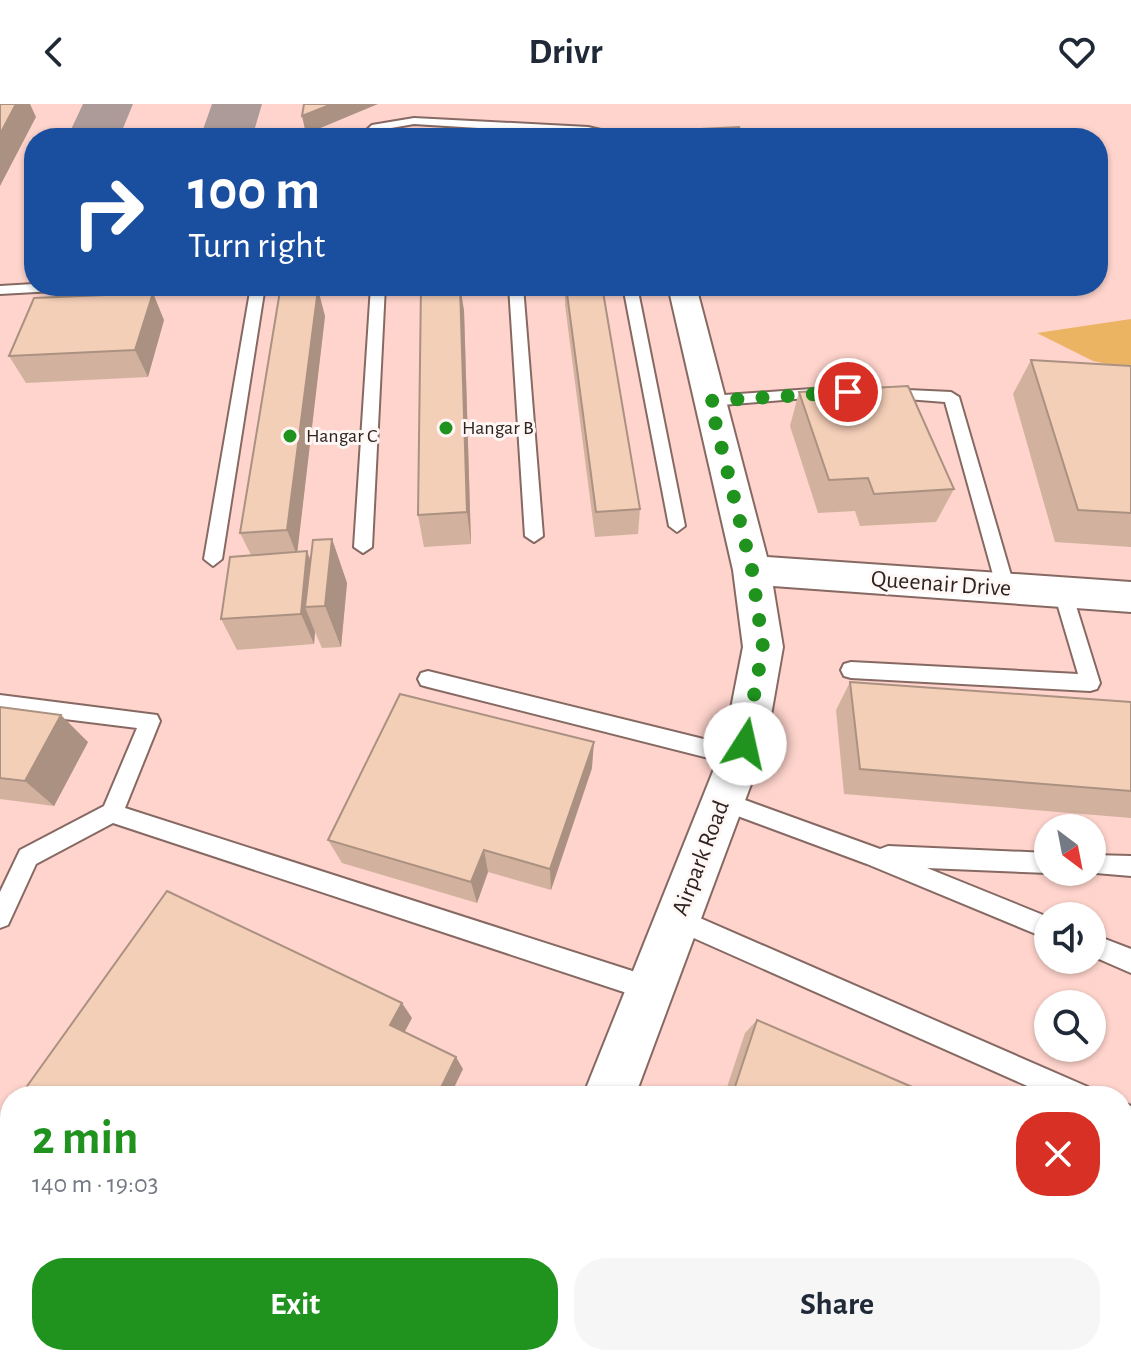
<!DOCTYPE html>
<meta charset="utf-8">
<style>
:root{--surface:#fff;--page:#f6f6f7;--text:#1f2937;--muted:#747a83;--accent:#20931e}
body{margin:0;font-family:"Alegreya Sans",sans-serif;background:var(--page);color:var(--text);height:100vh;display:flex;flex-direction:column;font-size:30px;white-space:nowrap}
*{box-sizing:border-box;margin:0}
p{font-size:26px;color:var(--muted)}
.icon{flex:none;width:44px;height:44px;fill:none;stroke:currentColor;stroke-width:2;stroke-linecap:round;stroke-linejoin:round}
.map{position:relative;flex:1;overflow:hidden}
.side{position:absolute;left:0px;top:982px;width:1132px;height:280px;display:flex;flex-direction:column;background:var(--surface);border-radius:32px 32px 0 0;box-shadow:0 2px 6px #0004}
.side>*{flex:none}
.hud{position:absolute;left:24px;top:24px;width:1084px;height:168px;border-radius:32px;box-shadow:0 2px 6px #0004;background:#1a4fa0;color:#fff;overflow:hidden}
.needle{width:52px;rotate:148deg}
.buttons{position:absolute;left:1034px;top:710px;display:grid;gap:16px}
.buttons a{display:grid;place-items:center;width:72px;height:72px;border-radius:50%;background:var(--surface);box-shadow:0 2px 6px #0004;font-size:40px}
.pin{position:absolute;display:grid;place-items:center;width:68px;height:68px;color:#fff;margin:-34px;border:4px solid #fff;border-radius:50%;box-shadow:0 2px 8px #0007}
.me{position:absolute;width:88px;margin:-44px;rotate:10deg;stroke-linejoin:round;filter:drop-shadow(0 0 6px #0008)}
.turn{display:flex;align-items:center;gap:28px;height:168px;padding:0 32px;font-size:36px}
.turn .icon{width:104px;height:104px;stroke-width:2.5}
.turn b{display:block;font-size:56px;line-height:68px}
.round{display:grid;place-items:center;flex:none;width:84px;height:84px;border-radius:32px;background:var(--page)}
.headline{display:flex;align-items:center;justify-content:space-between;height:136px;padding:0 32px}
h1{font-size:48px;font-weight:700;line-height:60px;color:var(--accent)}
.button{display:flex;gap:16px;margin-top:auto;padding:16px 32px}
.button a{flex:1;height:92px;border-radius:32px;background:var(--accent);color:#fff;font-size:32px;font-weight:700;line-height:92px;text-align:center}
.button a+a{background:var(--page);color:var(--text)}
header{display:flex;justify-content:space-between;align-items:center;height:104px;padding:0 32px;background:var(--surface);font-size:36px;font-weight:700}
.map>svg:first-child{display:block}
.built{fill:#fed4cc;fill-rule:evenodd}
.green{fill:#ebb462}
.lines{fill:none;stroke-linecap:round;stroke-linejoin:round}
.taxiway{fill:#ac9b98;fill-rule:evenodd}
.lane-casing{stroke:#866963;stroke-width:4}
.street-casing{stroke:#866963;stroke-width:4}
.lane{fill:#fff;fill-rule:evenodd}
.street{fill:#fff;fill-rule:evenodd}
.wall{fill:#d2b29e}
.shaded-wall{fill:#ab9181}
.building{fill:#f4cfb8;stroke:#ab9181;stroke-width:2}
.route{stroke:#20931e;stroke-width:14;stroke-dasharray:0 25.2}
.poi-dot{fill:#20931e;stroke:#fef7f6;stroke-width:3}
.labels{text-anchor:middle;dominant-baseline:central;stroke-width:6;stroke-linejoin:round;paint-order:stroke}
.far-poi-label{font-size:20px;fill:#2f2320;stroke:#fef7f6;text-anchor:start}
.street-label{font-size:24px;fill:#2f2320;stroke:#fef7f6}
</style>
<header><svg class="icon" aria-label="back" viewBox="0 0 24 24"><path d="M15 5l-7 7 7 7"/></svg>Drivr<svg class="icon" aria-label="heart" viewBox="0 0 24 24"><path d="M12 20l-8-8c-3-5 5-10 8-4 3-6 11-1 8 4z"/></svg></header>
<div class="map">
<svg width="1131" height="1262" viewBox="0 0 1131 1262">
<rect width="100%" height="100%" fill="#fbe6e2"/>
<path class="built" d="M 0,0 L 1131,0 L 1131,1262 L 0,1262 ZM 34,34 L 1098,34 L 1098,182 L 34,182 ZM 1048,724 L 1092,724 L 1092,768 L 1048,768 ZM 1048,812 L 1092,812 L 1092,856 L 1048,856 ZM 1048,900 L 1092,900 L 1092,944 L 1048,944 ZM 10,992 L 1122,992 L 1122,1252 L 10,1252 Z"/>
<path class="green" d="M 1131,215 L 1131,265 L 1093,257 L 1037,229 Z"/>
<g class="lines">
<path class="taxiway" d="M 83,0 L 133,0 L 119,34 L 67,34 Z
M 212,0 L 262,0 L 252,34 L 200,34 Z"/>
<g class="lane-casing">
<path id="lane" d="M 414,14 L 588,23 L 635,34 L 414,20 L 380,26 L 371,34 L 358,34 L 372,21 Z
M 34,180 L 34,182 L 79,182 L 72,186 L 0,190 L 0,182 Z
M 251,182 L 265,182 L 222,455 L 213,462 L 204,455 Z
M 371,182 L 385,182 L 372,443 L 363,449 L 354,443 Z
M 509,182 L 523,182 L 543,432 L 534,438 L 525,432 Z
M 623,182 L 637,182 L 685,422 L 677,428 L 669,422 Z
M 826,284 L 831,286 L 831,292 L 710,302 L 702,297 L 710,292 Z
M 886,285 L 951,288 L 959,293 L 1015,485 L 1012,490 L 1000,490 L 997,485 L 945,298 L 881,293 L 881,287 Z
M 1063,482 L 1072,489 L 1100,579 L 1097,585 L 1090,587 L 851,574 L 844,572 L 841,566 L 844,560 L 851,558 L 1078,570 L 1054,489 Z
M 428,567 L 740,644 L 747,647 L 750,653 L 747,659 L 740,662 L 428,583 L 421,581 L 418,575 L 421,569 Z
M 0,591 L 157,611 L 160,617 L 125,704 L 651,873 L 659,877 L 663,885 L 659,893 L 651,897 L 113,719 L 36,760 L 8,821 L 0,824 L 0,788 L 20,746 L 104,702 L 137,624 L 0,607 Z
M 723,688 L 880,745 L 888,742 L 1048,749 L 1048,768 L 1051,768 L 1048,769 L 927,764 L 1048,813 L 1048,835 L 867,760 L 716,704 L 713,697 L 716,690 Z
M 1092,751 L 1131,752 L 1131,772 L 1084,768 L 1092,768 Z
M 677,804 L 1088,983 L 1092,992 L 1050,992 L 669,823 L 666,815 L 669,807 Z
M 1092,830 L 1131,845 L 1131,869 L 1092,852 Z
M 1122,998 L 1131,1002 L 1131,1028 L 1122,1024 Z
M 0,1162 L 10,1166 L 10,1197 L 0,1193 Z
M 85,1252 L 122,1252 L 127,1262 L 89,1262 Z
M 654,1252 L 697,1252 L 702,1262 L 658,1262 Z"/>
</g>
<g class="street-casing">
<path id="street" d="M 668,182 L 696,182 L 767,453 L 1131,478 L 1131,508 L 773,482 L 783,543 L 766,640 L 635,992 L 583,992 L 724,640 L 743,543 L 733,466 Z
M 478,1252 L 538,1252 L 535,1262 L 473,1262 Z"/>
</g>
<use href="#lane" class="lane"/>
<use href="#street" class="street"/>
</g>
<path class="wall" d="M 565,182 L 602,182 L 640,405 L 638,430 L 595,433 L 565,201 Z
M 464,206 L 471,440 L 424,443 L 418,411 Z
M 325,212 L 297,448 L 310,456 L 332,435 L 347,479 L 341,543 L 322,544 L 315,528 L 314,540 L 237,546 L 221,515 L 251,451 L 240,429 Z
M 164,216 L 148,273 L 26,279 L 9,252 Z
M 1031,256 L 1131,262 L 1131,443 L 1055,438 L 1013,290 Z
M 799,288 L 954,385 L 936,418 L 860,422 L 855,407 L 818,409 L 790,322 Z
M 850,578 L 1131,598 L 1131,714 L 844,690 L 836,606 Z
M 0,603 L 88,638 L 54,702 L 0,695 Z
M 592,664 L 551,786 L 488,768 L 477,799 L 342,759 L 328,736 Z
M 757,916 L 933,992 L 724,992 L 745,929 Z
M 887,1252 L 1122,1252 L 1131,1262 L 907,1262 Z"/>
<path class="shaded-wall" d="M 16,0 L 30,0 L 36,13 L 0,82 L 0,30 Z
M 332,0 L 378,0 L 306,30 L 302,12 Z
M 460,182 L 464,206 L 471,440 L 467,408 Z
M 318,185 L 325,212 L 297,451 L 287,426 Z
M 153,189 L 164,216 L 148,273 L 135,246 Z
M 332,435 L 347,479 L 341,543 L 325,502 Z
M 307,447 L 319,479 L 305,503 L 315,528 L 314,540 L 301,510 Z
M 61,611 L 88,638 L 54,702 L 25,677 Z
M 594,638 L 592,664 L 551,786 L 550,765 Z
M 484,746 L 488,768 L 477,799 L 471,778 Z
M 402,899 L 412,914 L 401,935 L 390,921 Z
M 456,953 L 463,965 L 450,992 L 437,992 Z
M 328,1252 L 341,1252 L 336,1262 L 323,1262 Z"/>
<path class="building" d="M 0,0 L 16,0 L 0,30 Z
M 304,0 L 332,0 L 302,12 Z
M 739,23 L 744,34 L 685,34 L 682,26 Z
M 421,182 L 460,182 L 467,408 L 418,411 Z
M 566,182 L 602,182 L 640,405 L 596,408 Z
M 318,185 L 287,426 L 240,429 L 280,187 Z
M 153,189 L 135,246 L 9,252 L 34,194 Z
M 1031,256 L 1131,262 L 1131,409 L 1078,406 Z
M 908,282 L 954,385 L 874,390 L 868,374 L 829,376 L 799,288 Z
M 332,435 L 325,502 L 305,503 L 313,436 Z
M 307,447 L 301,510 L 221,515 L 230,453 Z
M 850,578 L 1131,598 L 1131,687 L 860,665 Z
M 400,590 L 594,638 L 550,765 L 484,746 L 471,778 L 328,736 Z
M 0,603 L 61,611 L 25,677 L 0,674 Z
M 167,787 L 402,899 L 390,921 L 456,953 L 437,992 L 20,992 Z
M 757,916 L 933,992 L 732,992 Z
M 10,1005 L 10,1081 L 0,1075 L 0,1019 Z
M 1122,1074 L 1131,1078 L 1131,1262 L 914,1262 L 894,1252 L 1122,1252 Z
M 277,1252 L 328,1252 L 323,1262 L 294,1262 Z
M 844,1252 L 863,1252 L 861,1261 Z"/>
<g class="lines">
<path class="route" d="M 745,640 L 763,543 L 752,466 L 710,297 L 848,288"/>
</g>
<g class="poi-dot">
<circle cx="446" cy="324" r="8"/>
<circle cx="290" cy="332" r="8"/>
</g>
<g class="labels">
<g class="far-poi-label">
<text x="462" y="324">Hangar B</text>
<text x="306" y="332">Hangar C</text>
</g>
<g class="street-label">
<text transform="translate(941 480) rotate(4)">Queenair Drive</text>
<text transform="translate(701 754) rotate(-69)">Airpark Road</text>
</g>
</g>
</svg>
<div class="buttons">
<a><svg class="needle" viewBox="-14 -14 28 28"><path d="M0-13l5 13h-10z" fill="#e53935"/><path d="M0 13l5-13h-10z" fill="#747a83"/></svg></a>
<a><svg class="icon" aria-label="sound" viewBox="0 0 24 24"><path d="M4 9h4l5-4v14l-5-4H4zM17 9q2 3 0 6"/></svg></a>
<a><svg class="icon" aria-label="search" viewBox="0 0 24 24"><circle cx="10" cy="10" r="6"/><path d="M15 15l6 6"/></svg></a>
</div>
<div class="pin" style="left:848px;top:288px;background:#d93025"><svg class="icon" aria-label="arrive" viewBox="0 0 24 24"><path d="M6 21V4h12l-3 4 3 4H6"/></svg></div>
<svg class="me" style="left:745px;top:640px" viewBox="-20 -20 40 40"><circle r="19" fill="#fff"/><path d="M0-13L10 11 0 6-10 11z" fill="#20931e"/></svg>
<div class="hud">
<div class="turn"><svg class="icon" aria-label="right" viewBox="0 0 24 24"><path d="M7 20v-9h11M14 6l5 5-5 5"/></svg><div><b>100 m</b>Turn right</div></div>
</div>
<section class="side">
<div class="headline"><div><h1>2 min</h1><p>140 m · 19:03</p></div><a class="round" style="background:#d93025;color:#fff"><svg class="icon" aria-label="close" viewBox="0 0 24 24"><path d="M6 6l12 12M18 6L6 18"/></svg></a></div>
<div class="button"><a>Exit</a><a>Share</a></div>
</section>
</div>
